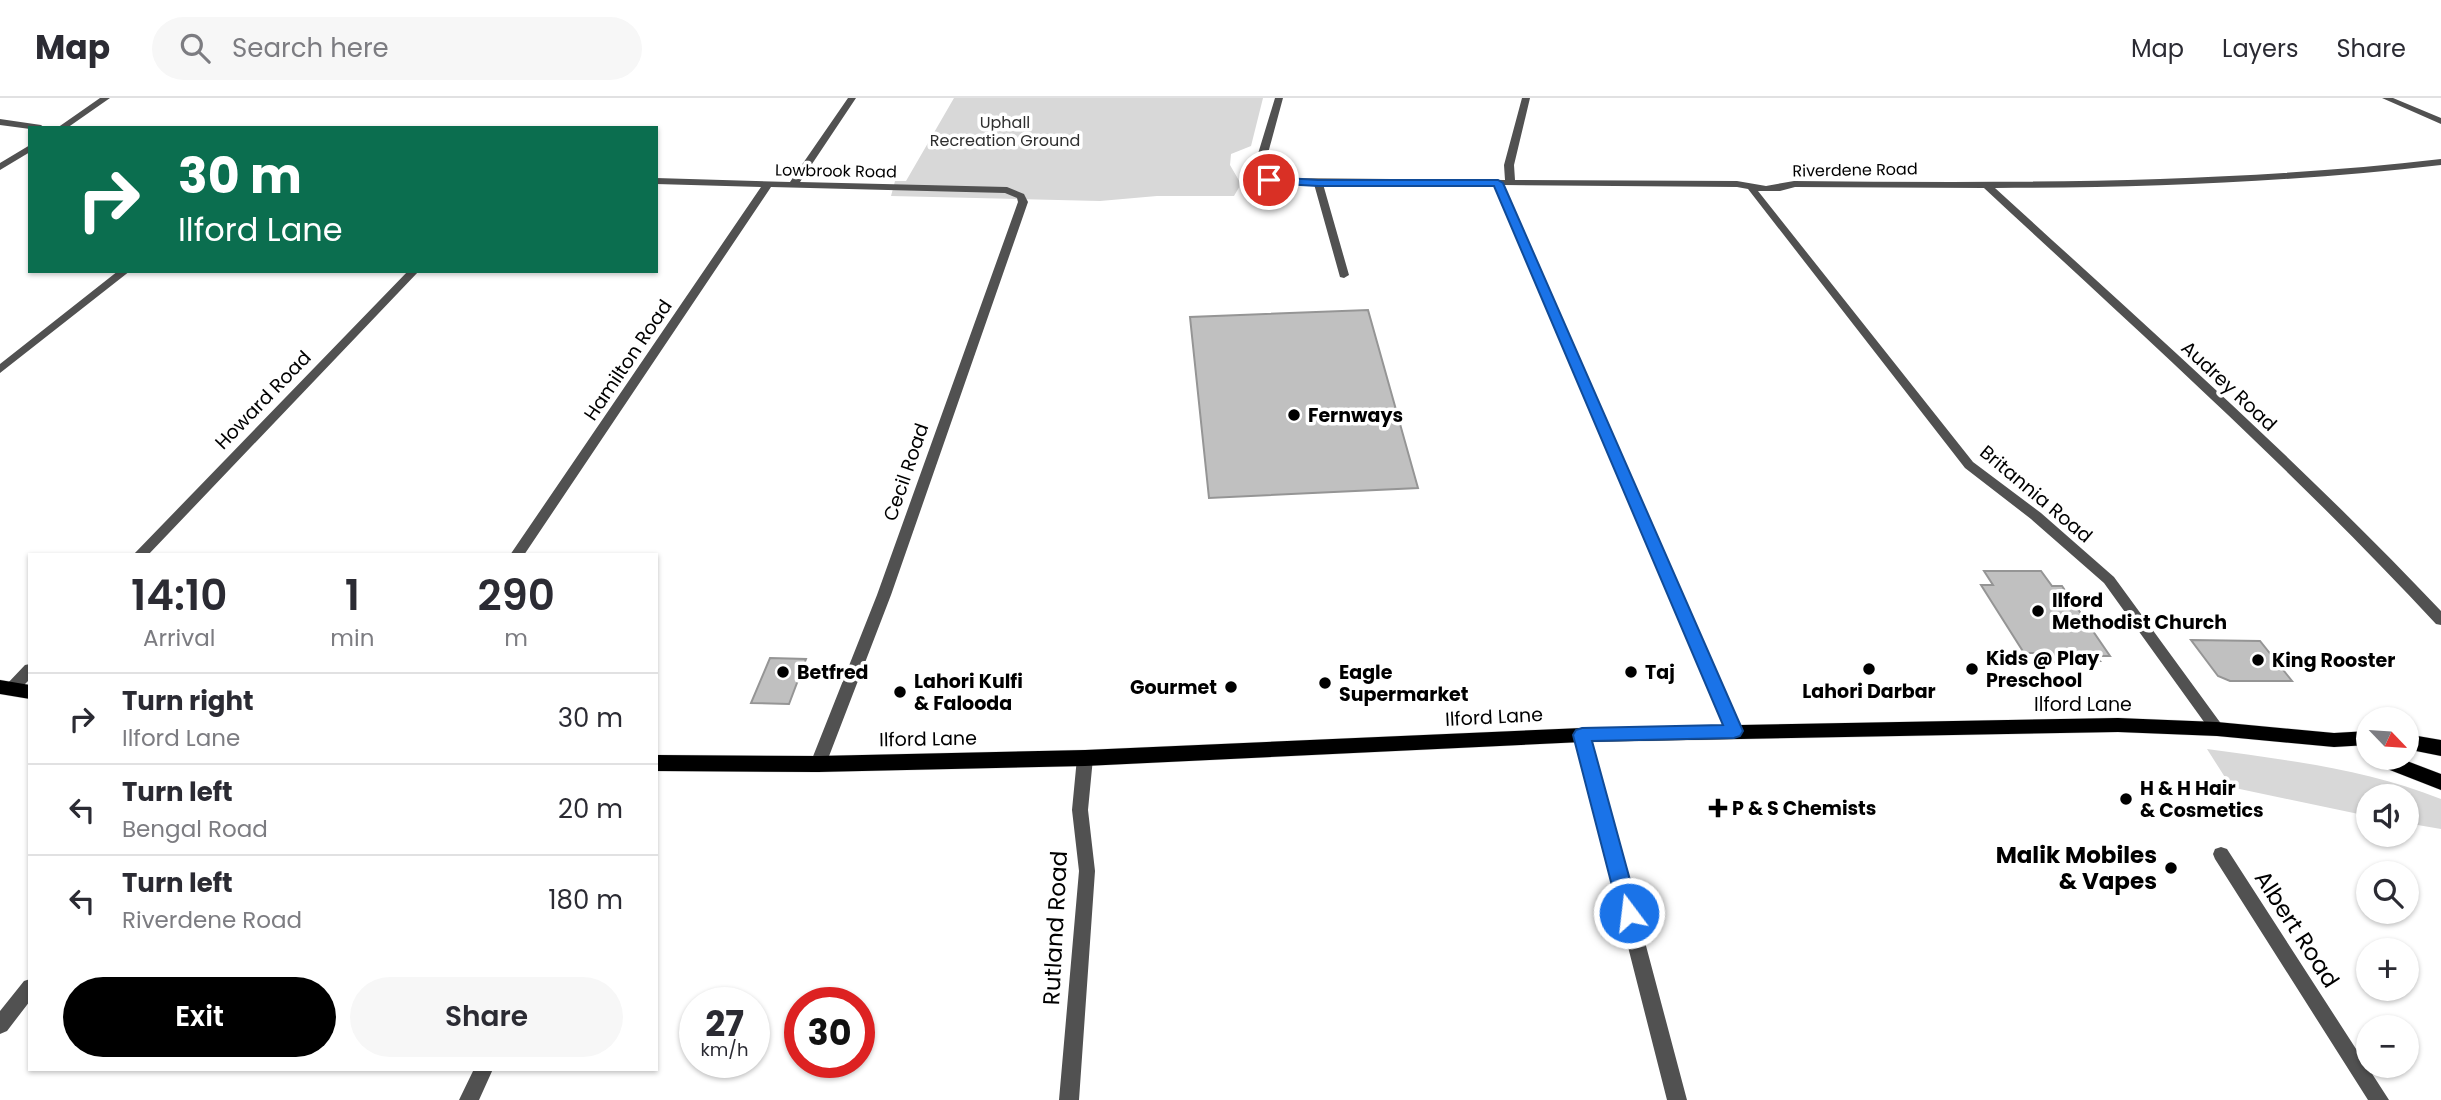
<!DOCTYPE html>
<meta charset="utf-8">
<style>
:root{--surface:#fff;--page:#f7f7f7;--text:#2b2b33;--muted:#7c7c81;--line:#e1e1e2;--accent:#000}
body{margin:0;font-family:Poppins,sans-serif;background:var(--page);color:var(--text);height:100vh;display:flex;flex-direction:column;font-size:26px;white-space:nowrap}
*{box-sizing:border-box;margin:0}
p{font-size:23px;color:var(--muted)}
.icon{flex:none;width:38px;height:38px;fill:none;stroke:currentColor;stroke-width:2;stroke-linecap:round;stroke-linejoin:round}
.map{position:relative;flex:1;overflow:hidden}
.sheet{position:absolute;left:28px;top:455px;width:630px;height:518px;display:flex;flex-direction:column;background:var(--surface);border-radius:0px;box-shadow:0 2px 5px #0004}
.sheet>*{flex:none}
.banner{position:absolute;left:28px;top:28px;width:630px;height:147px;border-radius:0px;box-shadow:0 2px 5px #0004;background:#0b6e4f;color:#fff;overflow:hidden}
.needle{width:46px;rotate:115deg}
.buttons{position:absolute;left:2356px;top:609px;display:grid;gap:14px}
.buttons a{display:grid;place-items:center;width:63px;height:63px;border-radius:50%;background:var(--surface);box-shadow:0 2px 5px #0004;font-size:35px}
.speed{position:absolute;left:679px;top:889px;display:flex;gap:14px;font-size:35px;font-weight:700;text-align:center}
.speed>*{display:grid;place-content:center;width:91px;height:91px;border-radius:50%;background:var(--surface);box-shadow:0 2px 5px #0004;line-height:1}
.speed small{font-size:18px;font-weight:400}
.speed .limit{border:10px solid #d22;background:#fff;color:#111}
.pin{position:absolute;display:grid;place-items:center;width:60px;height:60px;color:#fff;margin:-30px;border:4px solid #fff;border-radius:50%;box-shadow:0 2px 7px #0007}
.me{position:absolute;width:77px;margin:-38px;rotate:345deg;stroke-linejoin:round;filter:drop-shadow(0 0 5px #0008)}
.turn{display:flex;align-items:center;gap:24px;height:147px;padding:0 35px;font-size:32px}
.turn .icon{width:91px;height:91px;stroke-width:2.5}
.turn b{display:block;font-size:49px;line-height:60px}
.eta{display:flex;justify-content:space-evenly;align-items:center;height:119px;text-align:center}
.eta b{font-size:42px;font-weight:600;line-height:49px}
.primary-button{display:flex;gap:14px;margin-top:auto;padding:14px 35px}
.primary-button a{flex:1;height:80px;border-radius:42px;background:var(--accent);color:#fff;font-size:28px;font-weight:600;line-height:80px;text-align:center}
.primary-button a+a{background:var(--page);color:var(--text)}
ul{padding:0;list-style:none}
li{display:flex;align-items:center;gap:21px;height:91px;padding:0 35px;border-top:2px solid var(--line)}
li div{flex:1}
li b{display:block;font-size:26px}
li em{font-style:normal}
header{display:flex;align-items:center;gap:42px;box-sizing:border-box;height:98px;padding:0 35px;background:var(--surface);border-bottom:2px solid var(--line)}
header strong{font-size:33px}
nav{display:flex;gap:38px;margin-inline-start:auto;font-size:24px}
.search{width:490px;height:63px;background:var(--page);display:flex;align-items:center;gap:18px;box-sizing:border-box;padding:0 24px;border-radius:38px;color:var(--muted);font-size:26px}
.map>svg:first-child{display:block}
.green{fill:#d8d8d8}
.building{fill:#c0c0c0;stroke:#959595;stroke-width:2}
.lines{fill:none;stroke-linecap:round;stroke-linejoin:round}
.primary-casing{stroke:#dbdbdb;stroke-width:1}
.street{fill:#515151;fill-rule:evenodd}
.primary{fill:#000;fill-rule:evenodd}
.route{fill:#1a73e8;stroke:#114b97;stroke-width:2}
.poi-dot{fill:#000;stroke:#fff;stroke-width:2.5}
.labels{text-anchor:middle;dominant-baseline:central;stroke-width:7;stroke-linejoin:round;paint-order:stroke}
.far-park-label{font-size:16px;fill:#2f2f2f;stroke:#fff}
.far-street-label{font-size:16px;fill:#000;stroke:#fff}
.street-label{font-size:19px;fill:#000;stroke:#fff}
.poi-label{font-size:19px;font-weight:bold;fill:#000;stroke:#fff;text-anchor:start}
.near-poi-label{font-size:23px;font-weight:bold;fill:#000;stroke:#fff;text-anchor:end}
.near-street-label{font-size:23px;fill:#000;stroke:#fff}
</style>
<header>
<strong>Map</strong>
<div class="search"><svg class="icon" aria-label="search" viewBox="0 0 24 24"><circle cx="10" cy="10" r="6"/><path d="M15 15l6 6"/></svg>Search here</div>
<nav><a>Map</a><a>Layers</a><a>Share</a></nav>
</header>
<div class="map">
<svg width="2441" height="1002" viewBox="0 0 2441 1002">
<rect width="100%" height="100%" fill="#fff"/>
<path class="green" d="M 954,0 L 1263,0 L 1251,48 L 1231,56 L 1230,67 L 1241,86 L 1234,98 L 1157,98 L 1100,103 L 891,98 L 895,83 L 906,83 Z
M 2207,651 C 2286,662 2366,671 2441,701 L 2441,731 L 2406,725 L 2406,698 L 2368,698 L 2368,718 L 2235,690 L 2228,684 Z"/>
<path class="building" d="M 1368,212 L 1418,390 L 1209,400 L 1190,219 Z
M 1984,473 L 2041,473 L 2052,488 L 2062,488 L 2110,558 L 2096,558 L 2100,563 L 2040,564 L 2035,555 L 2024,555 L 1981,487 L 1993,487 Z
M 2191,542 L 2260,543 L 2292,583 L 2230,583 L 2218,578 Z
M 770,560 L 806,561 L 789,606 L 751,605 Z"/>
<g class="lines">
<g class="primary-casing">
<path id="primary" d="M 0,582 L 30,587 L 30,601 L 0,596 Z
M 2118,620 L 2217,624 L 2334,635 L 2368,633 L 2368,647 L 2334,649 L 2217,638 L 2118,634 L 1582,644 L 1085,668 L 818,674 L 656,673 L 656,657 L 818,658 L 1085,652 L 1582,630 Z
M 2406,636 L 2441,642 L 2441,658 L 2406,651 Z
M 2369,660 L 2399,660 L 2441,676 L 2441,692 L 2372,665 Z"/>
</g>
<path class="street" d="M 100,0 L 110,0 L 67,30 L 57,30 Z
M 848,0 L 856,0 L 800,84 L 1007,89 L 1024,96 L 1028,104 L 891,497 L 826,666 L 824,670 L 818,672 L 812,670 L 810,666 L 877,497 L 1018,104 L 1017,100 L 1005,95 L 771,89 L 524,457 L 510,457 L 761,89 L 656,86 L 656,80 L 790,84 Z
M 1275,0 L 1283,0 L 1267,59 L 1265,75 L 1277,80 L 1505,82 L 1504,67 L 1522,0 L 1530,0 L 1514,67 L 1515,82 L 1737,83 L 1766,88 L 1794,83 C 2010,85 2225,86 2441,61 L 2441,67 C 2293,84 2144,90 1995,90 C 2146,228 2300,364 2441,513 L 2441,527 L 2436,526 C 2293,372 2137,232 1984,90 L 1795,89 L 1780,93 L 1758,93 L 1973,364 L 2041,415 L 2114,479 L 2222,627 L 2225,631 L 2222,635 L 2212,635 L 2104,485 L 2031,421 L 1965,370 L 1748,91 L 1737,89 L 1504,87 L 1742,633 L 1739,637 L 1729,637 L 1494,87 L 1323,86 L 1349,177 L 1344,180 L 1340,179 L 1314,86 L 1276,86 L 1255,76 L 1257,59 Z
M 2382,0 L 2393,0 L 2441,20 L 2441,26 Z
M 0,21 L 41,27 L 45,30 L 30,31 L 0,27 Z
M 30,47 L 30,54 L 0,72 L 0,65 Z
M 118,173 L 130,173 L 0,275 L 0,266 Z
M 408,173 L 419,173 L 148,457 L 133,457 Z
M 30,566 L 30,581 L 16,595 L 6,595 L 4,591 L 6,587 L 25,567 Z
M 1582,631 L 1587,633 L 1590,637 L 1687,1002 L 1667,1002 L 1574,637 L 1577,633 Z
M 1085,654 L 1091,656 L 1093,660 L 1088,712 L 1095,773 L 1079,1002 L 1059,1002 L 1079,773 L 1072,712 L 1077,660 L 1079,656 Z
M 2221,749 L 2227,751 L 2389,1002 L 2368,1002 L 2215,761 L 2213,756 L 2215,751 Z
M 30,881 L 30,903 L 7,933 L 0,936 L 0,913 L 24,883 Z
M 474,971 L 493,971 L 479,1002 L 459,1002 Z"/>
<use href="#primary" class="primary"/>
</g>
<path class="route" d="M 1269,79 L 1318,82 L 1498,82 L 1503,85 L 1743,633 L 1740,638 L 1734,640 L 1592,643 L 1639,815 L 1636,821 L 1629,823 L 1622,821 L 1619,815 L 1573,637 L 1576,632 L 1582,630 L 1723,627 L 1494,88 L 1318,88 L 1266,85 L 1266,80 Z"/>
<g class="poi-dot">
<circle cx="1294" cy="317" r="7"/>
<circle cx="2038" cy="513" r="7"/>
<circle cx="2258" cy="562" r="7"/>
<circle cx="1869" cy="571" r="7"/>
<circle cx="1972" cy="571" r="7"/>
<circle cx="783" cy="574" r="7"/>
<circle cx="1631" cy="574" r="7"/>
<circle cx="1325" cy="585" r="7"/>
<circle cx="1231" cy="589" r="7"/>
<circle cx="900" cy="594" r="7"/>
<circle cx="2126" cy="701" r="7"/>
<path d="M1714.5 699.5h7v7h7v7h-7v7h-7v-7h-7v-7h7z"/>
<circle cx="2171" cy="770" r="7"/>
</g>
<g class="labels">
<g class="far-park-label">
<text x="1005" y="24">Uphall<tspan x="1005" dy="18">Recreation Ground</tspan></text>
</g>
<g class="far-street-label">
<text transform="translate(1855 72) rotate(-1)">Riverdene Road</text>
<text transform="translate(836 73) rotate(1)">Lowbrook Road</text>
</g>
<g class="street-label">
<text transform="translate(628 262) rotate(-56)">Hamilton Road</text>
<text transform="translate(2229 288) rotate(43)">Audrey Road</text>
<text transform="translate(263 302) rotate(-46)">Howard Road</text>
<text transform="translate(906 374) rotate(-71)">Cecil Road</text>
<text transform="translate(2036 396) rotate(40)">Britannia Road</text>
<text x="2083" y="606">Ilford Lane</text>
<text transform="translate(1494 619) rotate(-3)">Ilford Lane</text>
<text transform="translate(928 641) rotate(-1)">Ilford Lane</text>
</g>
<g class="poi-label">
<text x="1308" y="317">Fernways</text>
<text x="2052" y="502">Ilford<tspan x="2052" dy="22">Methodist Church</tspan></text>
<text x="1986" y="560">Kids @ Play<tspan x="1986" dy="22">Preschool</tspan></text>
<text x="2272" y="562">King Rooster</text>
<text x="797" y="574">Betfred</text>
<text x="1339" y="574">Eagle<tspan x="1339" dy="22">Supermarket</tspan></text>
<text x="1645" y="574">Taj</text>
<text x="914" y="583">Lahori Kulfi<tspan x="914" dy="22">&amp; Falooda</tspan></text>
<text x="1217" y="589" text-anchor="end">Gourmet</text>
<text x="1869" y="593" text-anchor="middle">Lahori Darbar</text>
<text x="2140" y="690">H &amp; H Hair<tspan x="2140" dy="22">&amp; Cosmetics</tspan></text>
<text x="1732" y="710">P &amp; S Chemists</text>
</g>
<g class="near-poi-label">
<text x="2157" y="757">Malik Mobiles<tspan x="2157" dy="26">&amp; Vapes</tspan></text>
</g>
<g class="near-street-label">
<text transform="translate(1055 830) rotate(-87)">Rutland Road</text>
<text transform="translate(2297 831) rotate(57)">Albert Road</text>
</g>
</g>
</svg>
<div class="buttons">
<a><svg class="needle" viewBox="-14 -14 28 28"><path d="M0-13l5 13h-10z" fill="#e53935"/><path d="M0 13l5-13h-10z" fill="#7c7c81"/></svg></a>
<a><svg class="icon" aria-label="sound" viewBox="0 0 24 24"><path d="M4 9h4l5-4v14l-5-4H4zM17 9q2 3 0 6"/></svg></a>
<a><svg class="icon" aria-label="search" viewBox="0 0 24 24"><circle cx="10" cy="10" r="6"/><path d="M15 15l6 6"/></svg></a>
<a>+</a>
<a>−</a>
</div>
<div class="speed"><div>27<small>km/h</small></div><div class="limit">30</div></div>
<div class="pin" style="left:1269px;top:82px;background:#d93025"><svg class="icon" aria-label="arrive" viewBox="0 0 24 24"><path d="M6 21V4h12l-3 4 3 4H6"/></svg></div>
<svg class="me" style="left:1629px;top:815px" viewBox="-20 -20 40 40"><circle r="17" fill="#1a73e8" stroke="#fff" stroke-width="3"/><path d="M0-11L8 9 0 5-8 9z" fill="#fff"/></svg>
<div class="banner">
<div class="turn"><svg class="icon" aria-label="right" viewBox="0 0 24 24"><path d="M7 20v-9h11M14 6l5 5-5 5"/></svg><div><b>30 m</b>Ilford Lane</div></div>
</div>
<section class="sheet">
<div class="eta">
<div><b>14:10</b><p>Arrival</p></div>
<div><b>1</b><p>min</p></div>
<div><b>290</b><p>m</p></div>
</div>
<ul>
<li><svg class="icon" aria-label="right" viewBox="0 0 24 24"><path d="M7 20v-9h11M14 6l5 5-5 5"/></svg><div><b>Turn right</b><p>Ilford Lane</p></div><em>30 m</em></li>
<li><svg class="icon" aria-label="left" viewBox="0 0 24 24"><path d="M17 20v-9H6M10 6l-5 5 5 5"/></svg><div><b>Turn left</b><p>Bengal Road</p></div><em>20 m</em></li>
<li><svg class="icon" aria-label="left" viewBox="0 0 24 24"><path d="M17 20v-9H6M10 6l-5 5 5 5"/></svg><div><b>Turn left</b><p>Riverdene Road</p></div><em>180 m</em></li>
</ul>
<div class="primary-button"><a>Exit</a><a>Share</a></div>
</section>
</div>
